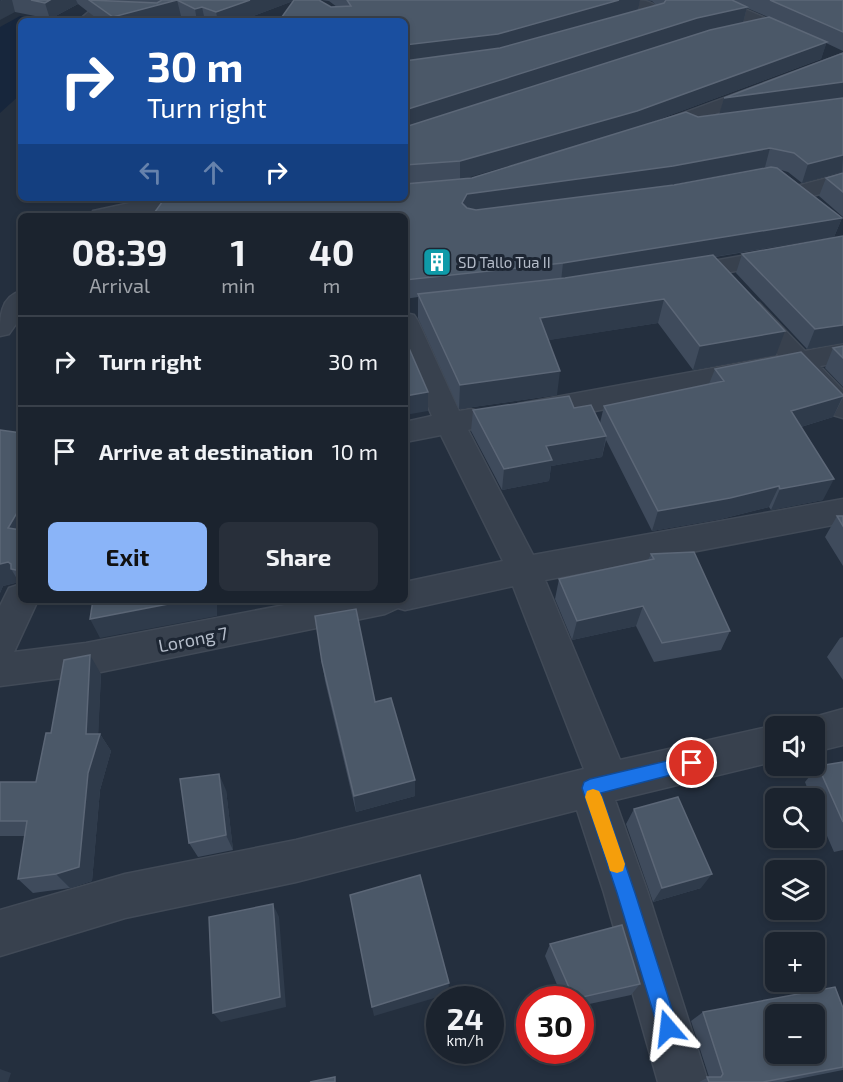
<!DOCTYPE html>
<meta charset="utf-8">
<style>
:root{--surface:#1b232e;--page:#282f3a;--text:#f1f3f6;--muted:#a0a4aa;--line:#39404a;--accent:#8ab4f8}
body{margin:0;font-family:"Exo 2",sans-serif;background:var(--page);color:var(--text);height:100vh;display:flex;flex-direction:column;font-size:22px;white-space:nowrap}
*{box-sizing:border-box;margin:0}
p{font-size:20px;color:var(--muted)}
.icon{flex:none;width:33px;height:33px;fill:none;stroke:currentColor;stroke-width:2;stroke-linecap:round;stroke-linejoin:round}
.map{position:relative;flex:1;overflow:hidden}
.details{position:absolute;left:18px;top:213px;width:390px;height:390px;display:flex;flex-direction:column;background:var(--surface);border-radius:9px;box-shadow:0 3px 9px #0003,0 0 0 2px var(--line)}
.details>*{flex:none}
.guide{position:absolute;left:18px;top:18px;width:390px;height:183px;border-radius:9px;box-shadow:0 3px 9px #0003,0 0 0 2px var(--line);background:#1a4fa0;color:#fff;overflow:hidden}
.controls{position:absolute;left:765px;top:716px;display:grid;gap:12px}
.controls a{display:grid;place-items:center;width:60px;height:60px;border-radius:9px;background:var(--surface);box-shadow:0 3px 9px #0003,0 0 0 2px var(--line);font-size:30px}
.speed{position:absolute;left:426px;top:986px;display:flex;gap:12px;font-size:30px;font-weight:700;text-align:center}
.speed>*{display:grid;place-content:center;width:78px;height:78px;border-radius:50%;background:var(--surface);box-shadow:0 3px 9px #0003,0 0 0 2px var(--line);line-height:1}
.speed small{font-size:15px;font-weight:400}
.speed .limit{border:9px solid #d22;background:#fff;color:#111}
.pin{position:absolute;display:grid;place-items:center;width:51px;height:51px;color:#fff;margin:-26px;border:3px solid #fff;border-radius:50%;box-shadow:0 2px 6px #0007}
.me{position:absolute;width:66px;margin:-33px;rotate:343deg;stroke-linejoin:round;filter:drop-shadow(0 0 4px #0008)}
.turn{display:flex;align-items:center;gap:21px;height:126px;padding:0 30px;font-size:27px}
.turn .icon{width:78px;height:78px;stroke-width:2.5}
.turn b{display:block;font-size:42px;line-height:51px}
.lanes{display:flex;align-items:center;height:57px;padding:0 30px;background:#0003;justify-content:center;gap:30px;direction:ltr}
.lanes .off{opacity:.35}
.eta{display:flex;justify-content:space-evenly;align-items:center;height:102px;text-align:center}
.eta b{font-size:36px;font-weight:700;line-height:42px}
.action{display:flex;gap:12px;margin-top:auto;padding:12px 30px}
.action a{flex:1;height:69px;border-radius:9px;background:var(--accent);color:#111;font-size:24px;font-weight:700;line-height:69px;text-align:center}
.action a+a{background:var(--page);color:var(--text)}
ul{padding:0;list-style:none}
li{display:flex;align-items:center;gap:18px;height:90px;padding:0 30px;border-top:2px solid var(--line)}
li div{flex:1}
li b{display:block;font-size:22px}
li em{font-style:normal}
.map>svg:first-child{display:block}
.water{fill:#17263c}
.lines{fill:none;stroke-linecap:round;stroke-linejoin:round}
.minor-casing{stroke:#414a57;stroke-width:3}
.minor{fill:#38414e;fill-rule:evenodd}
.wall{fill:#3f4b5c;fill-rule:evenodd}
.shaded-wall{fill:#2f3b4b}
.building{fill:#4b5868;stroke:#5c6777;stroke-width:1.5;fill-rule:evenodd}
.route{fill:#1a73e8;stroke:#114b97;stroke-width:1.5}
.slow{fill:#f59e0b}
.labels{text-anchor:middle;dominant-baseline:central;stroke-width:6;stroke-linejoin:round;paint-order:stroke}
.far-poi-label{font-size:15px;fill:#b4bcc9;stroke:#1d2633;text-anchor:start}
.street-label{font-size:18px;fill:#b4bcc9;stroke:#1d2633}
</style>
<div class="map">
<svg width="843" height="1082" viewBox="0 0 843 1082">
<rect width="100%" height="100%" fill="#242f3e"/>
<path class="water" d="M 20,16 L 61,21 L 21,21 L 21,94 L 0,113 L 0,27 Z"/>
<g class="lines">
<g class="minor-casing">
<path id="minor" d="M 629,0 C 644,0 653,0 662,13 L 660,17 L 619,27 L 613,26 L 611,22 L 613,18 L 643,11 Z
M 702,0 L 724,0 L 802,34 L 805,38 L 802,42 L 790,42 L 704,3 Z
M 103,4 L 111,9 L 97,21 L 78,21 L 97,5 Z
M 843,54 L 843,65 L 657,136 L 643,136 L 640,132 L 643,128 Z
M 843,174 L 843,188 L 797,200 L 789,198 L 786,193 L 789,188 Z
M 144,200 L 203,204 L 211,206 L 214,211 L 210,216 L 144,214 L 90,216 L 93,211 Z
M 843,238 L 843,252 L 713,275 L 704,273 L 701,268 L 704,263 L 713,261 Z
M 21,291 L 21,317 L 9,334 L 0,336 C 0,317 0,297 21,291 Z
M 750,301 L 759,303 L 805,351 L 843,344 L 843,362 L 820,366 L 843,390 L 843,418 L 833,415 L 793,372 L 590,412 L 528,421 L 518,418 L 514,411 L 518,404 L 779,356 L 737,309 L 741,303 Z
M 405,313 L 414,315 L 418,321 L 459,411 L 471,409 L 481,412 L 486,419 L 481,426 L 468,430 L 533,555 L 843,499 L 843,523 L 545,580 L 620,760 L 776,725 L 779,726 L 776,726 L 776,761 L 615,800 L 648,893 L 708,1082 L 658,1082 L 604,893 L 577,810 L 296,882 L 125,918 L 0,956 L 0,910 L 125,874 L 296,840 L 584,769 L 513,586 L 405,610 L 398,608 L 385,614 L 86,675 L 0,686 L 0,606 L 9,588 L 21,584 L 21,600 L 38,600 L 14,652 L 86,643 L 311,600 L 405,600 L 405,582 L 503,561 L 441,435 L 405,442 L 405,422 L 432,416 L 405,352 Z
M 843,709 L 843,745 L 814,752 L 814,726 L 798,726 L 800,721 Z"/>
</g>
<use href="#minor" class="minor"/>
</g>
<path class="wall" d="M 0,0 L 319,0 L 331,7 L 337,7 L 329,1 L 321,0 L 640,0 L 638,10 L 656,5 L 652,1 L 645,0 L 843,0 L 843,51 L 826,43 L 821,59 L 646,124 L 720,114 L 724,98 L 843,53 L 843,172 L 802,183 L 788,172 L 781,170 L 842,218 L 834,237 L 715,257 L 776,355 L 693,370 L 658,323 L 548,340 L 557,395 L 459,409 L 418,318 L 418,297 L 405,299 L 405,21 L 293,1 L 240,21 L 190,21 L 181,16 L 163,21 L 100,21 L 78,4 L 50,19 L 15,12 ZM 747,8 L 768,17 L 743,23 ZM 702,33 L 511,94 L 693,35 ZM 569,148 L 472,178 L 465,178 ZM 765,167 L 768,167 L 674,185 L 606,194 L 669,185 Z
M 843,173 L 843,217 L 819,196 L 826,178 Z
M 742,254 L 843,343 L 807,349 L 736,273 Z
M 843,346 L 843,387 L 825,368 L 833,348 Z
M 715,369 L 843,395 L 843,398 L 833,417 L 801,427 L 823,500 L 771,510 L 769,507 L 721,519 L 652,531 L 606,440 L 602,457 L 551,466 L 549,481 L 502,490 L 471,431 L 473,410 L 574,408 L 600,423 L 604,406 L 709,384 Z
M 0,430 L 21,433 L 21,586 L 19,582 L 3,586 L 0,593 Z
M 837,516 L 843,516 L 843,566 L 825,537 Z
M 651,554 L 730,631 L 721,650 L 654,662 L 636,626 L 572,640 L 555,599 L 559,579 L 648,560 Z
M 315,616 L 375,702 L 415,796 L 356,812 L 325,681 Z
M 843,637 L 843,680 L 827,657 L 840,638 Z
M 101,674 L 98,734 L 100,734 L 111,751 L 100,790 L 92,881 L 70,888 L 33,893 L 18,879 L 25,836 L 0,836 L 0,782 L 36,782 L 51,733 Z
M 843,762 L 843,850 L 834,852 L 814,806 L 814,798 L 811,798 L 805,782 L 818,766 Z
M 226,790 L 233,850 L 198,857 L 189,843 Z
M 634,809 L 701,888 L 653,902 L 626,824 Z
M 550,944 L 640,984 L 631,995 L 580,1006 L 580,999 L 563,999 L 545,956 Z
M 843,1008 L 843,1070 L 783,1082 L 699,1082 L 709,1077 L 691,1021 L 703,1012 Z"/>
<path class="shaded-wall" d="M 2,0 L 12,0 L 15,12 L 0,20 L 0,1 Z
M 50,0 L 76,0 L 78,4 L 50,19 L 45,3 Z
M 177,0 L 181,16 L 163,21 L 114,21 L 113,17 Z
M 250,0 L 296,0 L 240,21 L 218,21 L 216,12 Z
M 619,0 L 640,0 L 638,10 L 497,51 L 405,62 L 405,45 Z
M 202,7 L 205,21 L 197,21 L 195,9 Z
M 747,7 L 743,23 L 693,35 L 405,128 L 405,110 L 697,18 Z
M 827,42 L 821,59 L 633,129 L 460,180 L 460,161 Z
M 843,82 L 843,99 L 719,115 L 724,98 Z
M 770,148 L 765,167 L 669,185 L 466,213 L 462,203 L 467,194 Z
M 843,155 L 842,172 L 802,183 L 808,164 Z
M 842,218 L 834,237 L 561,282 L 563,263 Z
M 664,299 L 658,323 L 537,342 L 540,318 Z
M 843,325 L 843,343 L 807,349 L 815,329 Z
M 785,331 L 776,355 L 693,370 L 700,346 Z
M 560,371 L 557,395 L 459,409 L 460,385 Z
M 428,392 L 428,411 L 405,415 L 405,396 Z
M 843,396 L 833,417 L 781,433 L 791,411 Z
M 606,436 L 602,457 L 551,466 L 549,481 L 502,490 L 504,469 L 546,446 Z
M 834,479 L 823,500 L 771,510 L 780,489 Z
M 779,486 L 769,507 L 721,519 L 652,531 L 658,511 Z
M 21,506 L 21,546 L 8,528 Z
M 8,562 L 13,570 L 11,569 L 19,582 L 3,586 L 0,593 L 0,564 Z
M 189,600 L 232,600 L 217,603 L 217,616 L 100,638 L 90,619 Z
M 643,606 L 636,626 L 572,640 L 577,621 Z
M 90,655 L 101,674 L 98,741 L 100,734 L 111,751 L 100,790 L 92,881 L 70,888 L 56,874 L 86,734 Z
M 219,774 L 226,790 L 233,850 L 226,835 Z
M 415,780 L 415,796 L 356,812 L 354,796 Z
M 712,874 L 701,888 L 653,902 L 662,888 Z
M 273,904 L 279,917 L 286,1007 L 221,1022 L 213,1013 Z
M 449,983 L 448,994 L 374,1016 L 372,1007 Z
M 0,1069 L 11,1073 L 8,1082 L 0,1082 Z"/>
<path class="building" d="M 31,0 L 50,0 L 45,3 Z
M 89,0 L 157,3 L 162,0 L 250,0 L 216,12 L 202,7 L 195,9 L 177,0 L 113,17 Z
M 294,0 L 319,0 L 331,7 L 351,6 L 347,0 L 619,0 L 498,34 L 405,45 L 405,21 L 279,21 Z
M 666,0 L 732,0 L 747,7 L 697,18 L 405,110 L 405,61 L 500,48 L 664,3 Z
M 770,0 L 843,0 L 843,32 Z
M 769,17 L 827,42 L 637,111 L 460,161 L 405,165 L 405,127 L 710,30 Z
M 843,53 L 843,82 L 724,98 Z
M 843,98 L 843,155 L 808,164 L 794,153 L 770,148 L 673,166 L 467,194 L 462,203 L 467,208 L 476,210 L 674,185 L 771,167 L 777,168 L 842,218 L 563,263 L 405,280 L 405,216 L 152,216 L 165,198 L 405,198 L 405,184 L 472,178 L 686,112 L 698,117 Z
M 843,173 L 843,192 L 826,178 Z
M 843,236 L 843,325 L 815,329 L 742,254 Z
M 713,255 L 785,331 L 700,346 L 664,299 L 540,318 L 560,371 L 460,385 L 418,294 L 565,278 Z
M 405,339 L 428,392 L 405,396 Z
M 843,346 L 843,358 L 833,348 Z
M 801,352 L 843,395 L 843,396 L 791,411 L 834,479 L 780,489 L 779,486 L 730,498 L 658,511 L 604,406 L 724,381 L 715,369 Z
M 569,396 L 574,408 L 591,405 L 606,436 L 546,446 L 552,460 L 504,469 L 473,410 Z
M 0,430 L 21,433 L 21,506 L 8,528 L 21,530 L 21,571 L 11,569 L 11,564 L 8,562 L 0,564 Z
M 837,516 L 843,516 L 843,526 Z
M 694,552 L 730,631 L 662,643 L 643,606 L 577,621 L 559,579 L 654,559 L 651,554 Z
M 93,600 L 189,600 L 90,619 Z
M 356,609 L 375,702 L 391,698 L 415,780 L 354,796 L 322,662 L 315,616 Z
M 90,655 L 86,734 L 100,734 L 88,773 L 79,867 L 56,874 L 18,879 L 27,821 L 0,821 L 0,782 L 36,782 L 46,733 L 51,733 L 64,660 Z
M 843,762 L 843,822 L 818,766 Z
M 219,774 L 226,835 L 189,843 L 180,779 Z
M 678,797 L 712,874 L 662,888 L 634,809 Z
M 420,875 L 449,983 L 372,1007 L 350,895 Z
M 273,904 L 280,997 L 213,1013 L 209,917 Z
M 622,925 L 640,984 L 574,999 L 550,944 Z
M 835,987 L 843,1008 L 843,1067 L 763,1082 L 709,1082 L 707,1077 L 721,1077 L 723,1074 L 703,1012 ZM 776,1014 L 814,1014 L 814,1053 L 776,1053 Z
M 335,1077 L 335,1082 L 310,1082 Z"/>
<path class="route" d="M 692,755 L 698,757 L 701,763 L 698,768 L 601,793 L 635,893 L 678,1028 L 675,1035 L 668,1038 L 661,1035 L 658,1028 L 617,893 L 582,788 L 584,782 L 590,779 Z"/>
<path class="slow" d="M 593,789 L 599,791 L 602,797 L 625,864 L 623,871 L 617,873 L 610,871 L 608,864 L 585,797 L 587,791 Z"/>
<defs>
<g id="building-square" transform="scale(1.5)"><rect x="-9" y="-9" width="18" height="18" rx="4" fill="#0f9aa8" stroke="#1d2633"/><path d="M-4-6H4V6H1V3H-1V6H-4ZM-2.5-4.3h1.7v1.8h-1.7ZM.8-4.3h1.7v1.8H.8ZM-2.5-1h1.7V.8h-1.7ZM.8-1h1.7V.8H.8Z" fill="#fff"/></g>
</defs>
<g fill-rule="evenodd">
<use href="#building-square" x="437" y="262"/>
</g>
<g class="labels">
<g class="far-poi-label">
<text x="458" y="262">SD Tallo Tua II</text>
</g>
<g class="street-label">
<text transform="translate(193 639) rotate(-11)">Lorong 7</text>
</g>
</g>
</svg>
<div class="controls">
<a><svg class="icon" aria-label="sound" viewBox="0 0 24 24"><path d="M4 9h4l5-4v14l-5-4H4zM17 9q2 3 0 6"/></svg></a>
<a><svg class="icon" aria-label="search" viewBox="0 0 24 24"><circle cx="10" cy="10" r="6"/><path d="M15 15l6 6"/></svg></a>
<a><svg class="icon" aria-label="layers" viewBox="0 0 24 24"><path d="M12 4l9 5-9 5-9-5zM3 14l9 5 9-5"/></svg></a>
<a>+</a>
<a>−</a>
</div>
<div class="speed"><div>24<small>km/h</small></div><div class="limit">30</div></div>
<div class="pin" style="left:692px;top:763px;background:#d93025"><svg class="icon" aria-label="arrive" viewBox="0 0 24 24"><path d="M6 21V4h12l-3 4 3 4H6"/></svg></div>
<svg class="me" style="left:668px;top:1028px" viewBox="-20 -20 40 40"><path d="M0-17L14 15 0 8-14 15z" fill="#1a73e8" stroke="#fff" stroke-width="4"/></svg>
<div class="guide">
<div class="turn"><svg class="icon" aria-label="right" viewBox="0 0 24 24"><path d="M7 20v-9h11M14 6l5 5-5 5"/></svg><div><b>30 m</b>Turn right</div></div>
<div class="lanes"><svg class="icon off" aria-label="left" viewBox="0 0 24 24"><path d="M17 20v-9H6M10 6l-5 5 5 5"/></svg><svg class="icon off" aria-label="ahead" viewBox="0 0 24 24"><path d="M12 20V5M6 11l6-6 6 6"/></svg><svg class="icon" aria-label="right" viewBox="0 0 24 24"><path d="M7 20v-9h11M14 6l5 5-5 5"/></svg></div>
</div>
<section class="details">
<div class="eta">
<div><b>08:39</b><p>Arrival</p></div>
<div><b>1</b><p>min</p></div>
<div><b>40</b><p>m</p></div>
</div>
<ul>
<li><svg class="icon" aria-label="right" viewBox="0 0 24 24"><path d="M7 20v-9h11M14 6l5 5-5 5"/></svg><div><b>Turn right</b></div><em>30 m</em></li>
<li><svg class="icon" aria-label="arrive" viewBox="0 0 24 24"><path d="M6 21V4h12l-3 4 3 4H6"/></svg><div><b>Arrive at destination</b></div><em>10 m</em></li>
</ul>
<div class="action"><a>Exit</a><a>Share</a></div>
</section>
</div>
